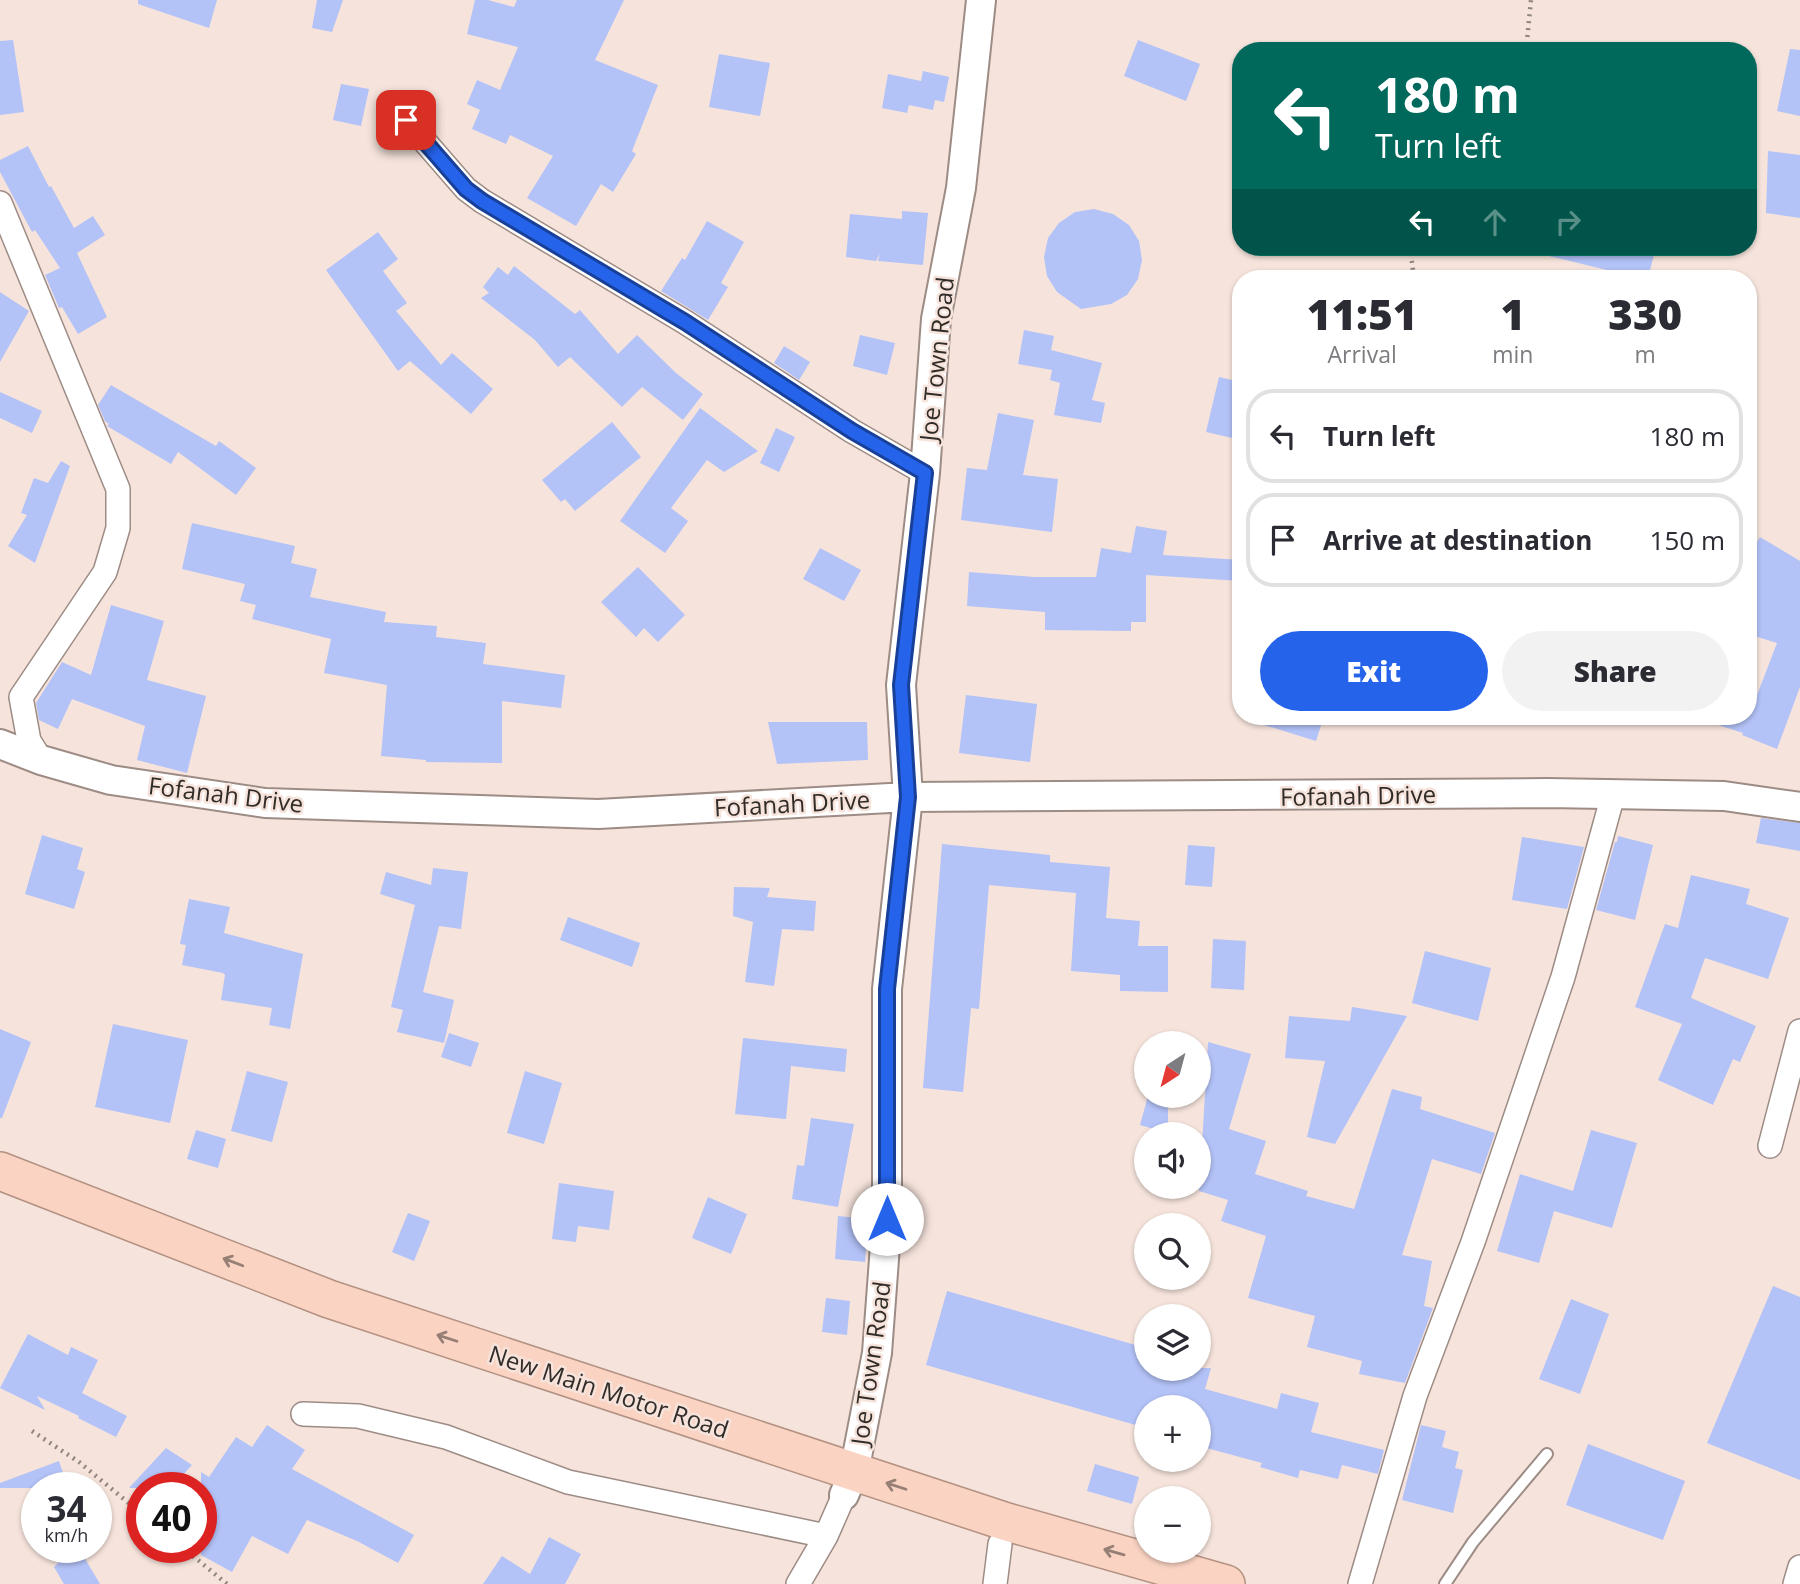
<!DOCTYPE html>
<meta charset="utf-8">
<style>
:root{--surface:#fff;--page:#f2f2f3;--text:#2b2b33;--muted:#7c7c81;--line:#e1e1e2;--accent:#2563eb}
body{margin:0;font-family:"Open Sans",sans-serif;background:var(--page);color:var(--text);height:100vh;display:flex;flex-direction:column;font-size:26px;white-space:nowrap}
*{box-sizing:border-box;margin:0}
p{font-size:23px;color:var(--muted)}
.icon{flex:none;width:38px;height:38px;fill:none;stroke:currentColor;stroke-width:2;stroke-linecap:round;stroke-linejoin:round}
.map{position:relative;flex:1;overflow:hidden}
.drawer{position:absolute;left:1232px;top:270px;width:525px;height:455px;display:flex;flex-direction:column;background:var(--surface);border-radius:28px;box-shadow:0 2px 5px #0004}
.drawer>*{flex:none}
.top-card{position:absolute;left:1232px;top:42px;width:525px;height:214px;border-radius:28px;box-shadow:0 2px 5px #0004;background:#00695c;color:#fff;overflow:hidden}
.needle{width:46px;rotate:216deg}
.tools{position:absolute;left:1134px;top:1031px;display:grid;gap:14px}
.tools a{display:grid;place-items:center;width:77px;height:77px;border-radius:50%;background:var(--surface);box-shadow:0 2px 5px #0004;font-size:35px}
.speed{position:absolute;left:21px;top:1472px;display:flex;gap:14px;font-size:35px;font-weight:700;text-align:center}
.speed>*{display:grid;place-content:center;width:91px;height:91px;border-radius:50%;background:var(--surface);box-shadow:0 2px 5px #0004;line-height:1}
.speed small{font-size:18px;font-weight:400}
.speed .limit{border:10px solid #d22;background:#fff;color:#111}
.pin{position:absolute;display:grid;place-items:center;width:60px;height:60px;color:#fff;margin:-30px;border-radius:14px;box-shadow:0 4px 10px #0006}
.me{position:absolute;width:77px;margin:-38px;rotate:0deg;stroke-linejoin:round;filter:drop-shadow(0 0 5px #0008)}
.turn{display:flex;align-items:center;gap:24px;height:147px;padding:0 28px;font-size:32px}
.turn .icon{width:91px;height:91px;stroke-width:2.5}
.turn b{display:block;font-size:49px;line-height:60px}
.lanes{display:flex;align-items:center;height:66px;padding:0 28px;background:#0003;justify-content:center;gap:35px;direction:ltr}
.lanes .off{opacity:.35}
.eta{display:flex;justify-content:space-evenly;align-items:center;height:119px;text-align:center}
.eta b{font-size:42px;font-weight:800;line-height:49px}
.primary-button{display:flex;gap:14px;margin-top:auto;padding:14px 28px}
.primary-button a{flex:1;height:80px;border-radius:42px;background:var(--accent);color:#fff;font-size:28px;font-weight:800;line-height:80px;text-align:center}
.primary-button a+a{background:var(--page);color:var(--text)}
ul{padding:0;list-style:none}
li{display:flex;align-items:center;gap:21px;height:94px;margin:0 14px 10px;padding:0 14px;border:4px solid var(--line);border-radius:28px}
li div{flex:1}
li b{display:block;font-size:26px}
li em{font-style:normal}
.map>svg:first-child{display:block}
.building{fill:#b3c2f7}
.lines{fill:none;stroke-linecap:round;stroke-linejoin:round}
.service-casing{stroke:#9d8c85;stroke-width:14}
.minor-casing{stroke:#9d8c85;stroke-width:26}
.tertiary-casing{stroke:#9d8c85;stroke-width:32}
.trunk-casing{stroke:#b39183;stroke-width:40}
.path{stroke:#91857f;stroke-width:4.5;stroke-dasharray:2 5;stroke-linecap:butt}
.service{stroke:#fff;stroke-width:10}
.minor{stroke:#fff;stroke-width:23}
.tertiary{stroke:#fff;stroke-width:28}
.trunk{stroke:#fad3c2;stroke-width:37}
.oneway{stroke:#968076}
.route-casing{stroke:#184099;stroke-width:18}
.route{stroke:#2563eb;stroke-width:12}
.labels{text-anchor:middle;dominant-baseline:central;stroke-width:5;stroke-linejoin:round;paint-order:stroke}
.street-label{font-size:24px;fill:#322c29;stroke:#f6e4dc}
</style>
<div class="map">
<svg width="1800" height="1584" viewBox="0 0 1800 1584">
<rect width="100%" height="100%" fill="#f6e4dc"/>
<path class="building" d="M 138,0 L 217,0 L 209,28 L 138,4 Z
M 317,0 L 343,0 L 332,32 L 312,28 Z
M 475,0 L 488,0 L 514,7 L 517,0 L 624,0 L 595,60 L 658,85 L 632,151 L 636,154 L 613,192 L 601,184 L 576,226 L 527,198 L 553,156 L 510,135 L 506,144 L 472,129 L 480,110 L 467,104 L 477,80 L 500,90 L 518,47 L 467,34 Z
M 13,40 L 24,112 L 0,115 L 0,41 Z
M 1138,40 L 1200,64 L 1186,101 L 1124,76 Z
M 1790,49 L 1800,50 L 1800,116 L 1777,111 Z
M 719,54 L 770,63 L 760,116 L 709,107 Z
M 923,71 L 949,77 L 944,102 L 935,100 L 933,110 L 909,105 L 907,113 L 882,108 L 888,74 L 921,81 Z
M 341,84 L 369,89 L 361,126 L 333,120 Z
M 28,146 L 49,187 L 51,186 L 74,228 L 93,216 L 105,235 L 77,253 L 107,317 L 78,334 L 62,307 L 59,308 L 45,275 L 60,268 L 35,230 L 32,232 L 0,172 L 0,160 Z
M 1768,151 L 1800,155 L 1800,218 L 1766,213 Z
M 1094,209 L 1113,214 L 1129,225 L 1139,241 L 1142,260 L 1138,279 L 1127,295 L 1111,304 L 1081,309 L 1057,292 L 1047,276 L 1044,257 L 1048,238 L 1059,223 L 1075,212 Z
M 902,211 L 928,213 L 923,265 L 878,261 L 880,254 L 876,261 L 846,257 L 850,214 L 902,219 Z
M 707,221 L 744,242 L 721,283 L 728,287 L 708,320 L 661,291 L 682,258 L 685,260 Z
M 378,232 L 398,259 L 383,271 L 407,303 L 396,311 L 441,365 L 452,353 L 493,389 L 471,414 L 410,361 L 398,371 L 326,270 Z
M 1546,247 L 1656,247 L 1648,278 L 1640,278 L 1545,255 Z
M 514,266 L 575,314 L 580,310 L 618,354 L 637,335 L 676,373 L 703,394 L 683,420 L 642,387 L 622,407 L 570,357 L 558,367 L 535,340 L 481,298 L 489,293 L 483,287 L 498,267 L 508,275 Z
M 0,292 L 29,311 L 0,362 Z
M 1024,330 L 1054,336 L 1051,350 L 1102,363 L 1092,400 L 1105,403 L 1101,423 L 1054,415 L 1060,383 L 1050,380 L 1052,370 L 1018,364 Z
M 860,335 L 895,343 L 887,375 L 853,366 Z
M 784,346 L 810,362 L 799,380 L 774,363 Z
M 1219,377 L 1241,382 L 1241,440 L 1206,432 Z
M 111,385 L 216,446 L 219,441 L 256,468 L 236,495 L 178,452 L 171,464 L 107,426 L 109,424 L 105,421 L 98,405 Z
M 0,392 L 42,411 L 32,433 L 0,418 Z
M 700,408 L 758,451 L 724,472 L 707,460 L 671,508 L 688,521 L 665,553 L 620,521 Z
M 998,413 L 1034,420 L 1023,475 L 1058,479 L 1052,532 L 961,520 L 967,468 L 987,470 Z
M 612,422 L 641,457 L 575,511 L 565,499 L 561,502 L 542,480 Z
M 776,428 L 795,437 L 779,472 L 760,463 Z
M 61,461 L 70,466 L 35,563 L 8,546 L 27,515 L 21,513 L 34,478 L 48,483 Z
M 192,523 L 295,546 L 291,563 L 317,569 L 310,597 L 386,612 L 384,622 L 437,626 L 436,637 L 486,643 L 483,664 L 565,675 L 561,708 L 502,701 L 502,763 L 426,762 L 426,760 L 381,756 L 387,685 L 324,673 L 331,639 L 252,619 L 256,605 L 240,601 L 245,584 L 182,569 Z
M 1136,526 L 1167,531 L 1163,555 L 1241,560 L 1241,581 L 1146,575 L 1146,622 L 1131,622 L 1131,631 L 1045,630 L 1045,612 L 967,606 L 969,572 L 1034,577 L 1096,577 L 1101,548 L 1131,553 Z
M 1760,537 L 1800,561 L 1800,687 L 1777,749 L 1742,735 L 1743,733 L 1703,720 L 1704,716 L 1749,716 L 1777,643 L 1748,634 L 1748,556 Z
M 820,548 L 861,570 L 844,601 L 803,579 Z
M 638,567 L 685,615 L 658,642 L 644,628 L 636,637 L 601,602 Z
M 111,605 L 164,621 L 147,680 L 206,696 L 187,773 L 137,760 L 145,726 L 72,699 L 58,729 L 39,720 L 36,703 L 62,662 L 91,675 Z
M 966,695 L 1037,704 L 1030,762 L 959,753 Z
M 1252,716 L 1324,716 L 1316,741 L 1251,721 Z
M 768,722 L 867,722 L 868,760 L 777,764 Z
M 1761,818 L 1800,823 L 1800,851 L 1756,843 Z
M 42,835 L 83,848 L 77,869 L 85,872 L 74,909 L 25,894 Z
M 1618,836 L 1653,845 L 1635,920 L 1596,910 L 1615,842 L 1617,842 Z
M 1522,837 L 1584,847 L 1567,909 L 1512,900 Z
M 942,844 L 1050,855 L 1050,862 L 1110,867 L 1106,918 L 1140,921 L 1138,946 L 1168,946 L 1168,992 L 1120,991 L 1120,975 L 1071,971 L 1076,893 L 989,885 L 979,1009 L 971,1008 L 963,1092 L 923,1088 Z
M 1188,845 L 1215,847 L 1212,887 L 1185,885 Z
M 433,868 L 468,872 L 461,929 L 439,926 L 423,992 L 454,1000 L 444,1043 L 397,1032 L 403,1010 L 391,1007 L 415,905 L 380,894 L 386,872 L 431,885 Z
M 1691,875 L 1750,889 L 1746,904 L 1789,918 L 1768,979 L 1705,958 L 1691,998 L 1756,1026 L 1740,1062 L 1733,1059 L 1713,1105 L 1658,1080 L 1682,1024 L 1635,1007 L 1665,924 L 1678,928 Z
M 734,887 L 770,888 L 767,897 L 816,901 L 814,931 L 782,929 L 774,986 L 745,982 L 753,922 L 733,916 Z
M 189,899 L 230,907 L 224,933 L 303,954 L 290,1029 L 269,1025 L 272,1008 L 221,1000 L 225,975 L 223,973 L 182,965 L 186,945 L 180,944 Z
M 568,917 L 640,943 L 632,967 L 560,940 Z
M 1213,939 L 1246,941 L 1244,990 L 1211,988 Z
M 1425,951 L 1491,968 L 1478,1021 L 1412,1003 Z
M 1352,1007 L 1407,1016 L 1335,1144 L 1307,1137 L 1325,1061 L 1285,1058 L 1289,1016 L 1350,1021 Z
M 113,1024 L 188,1040 L 170,1123 L 95,1107 Z
M 0,1029 L 31,1042 L 2,1118 L 0,1118 Z
M 449,1033 L 479,1043 L 471,1067 L 441,1057 Z
M 743,1038 L 847,1049 L 845,1072 L 791,1066 L 786,1119 L 735,1114 Z
M 1208,1042 L 1251,1054 L 1229,1129 L 1266,1141 L 1255,1174 L 1308,1191 L 1306,1196 L 1354,1209 L 1392,1089 L 1422,1097 L 1420,1109 L 1495,1133 L 1481,1174 L 1432,1159 L 1402,1255 L 1432,1261 L 1424,1306 L 1433,1308 L 1405,1383 L 1359,1374 L 1362,1361 L 1307,1347 L 1315,1316 L 1248,1298 L 1266,1236 L 1221,1221 L 1228,1200 L 1199,1191 L 1199,1145 L 1202,1145 Z
M 247,1071 L 288,1082 L 272,1142 L 231,1131 Z
M 525,1071 L 562,1083 L 544,1144 L 507,1133 Z
M 1148,1096 L 1168,1096 L 1168,1133 L 1140,1125 Z
M 811,1118 L 854,1124 L 838,1207 L 792,1199 L 797,1165 L 804,1166 Z
M 196,1130 L 226,1139 L 218,1168 L 187,1159 Z
M 1591,1130 L 1637,1143 L 1612,1228 L 1554,1211 L 1539,1263 L 1497,1251 L 1520,1174 L 1573,1191 Z
M 559,1183 L 614,1191 L 609,1230 L 578,1226 L 576,1242 L 552,1239 Z
M 708,1197 L 747,1214 L 731,1254 L 692,1238 Z
M 408,1213 L 430,1221 L 414,1261 L 392,1252 Z
M 838,1216 L 868,1219 L 865,1262 L 835,1259 Z
M 1773,1286 L 1800,1297 L 1800,1480 L 1707,1443 Z
M 947,1291 L 1146,1348 L 1146,1368 L 1211,1368 L 1205,1389 L 1277,1409 L 1281,1393 L 1319,1403 L 1311,1432 L 1384,1450 L 1378,1474 L 1342,1465 L 1338,1479 L 1300,1470 L 1298,1478 L 1260,1467 L 1262,1463 L 1199,1446 L 1199,1407 L 1146,1407 L 1146,1428 L 926,1365 Z
M 826,1298 L 850,1301 L 847,1335 L 822,1332 Z
M 1571,1299 L 1609,1314 L 1580,1394 L 1539,1379 Z
M 28,1334 L 68,1355 L 71,1347 L 98,1360 L 82,1393 L 127,1416 L 116,1437 L 78,1418 L 79,1416 L 37,1396 L 45,1410 L 0,1388 Z
M 267,1425 L 305,1450 L 292,1469 L 414,1535 L 398,1563 L 357,1541 L 307,1520 L 288,1554 L 252,1536 L 232,1572 L 201,1555 L 201,1472 L 209,1477 L 236,1437 L 252,1447 Z
M 1421,1425 L 1446,1431 L 1442,1447 L 1459,1452 L 1455,1468 L 1463,1470 L 1453,1513 L 1402,1500 Z
M 1588,1444 L 1685,1481 L 1663,1540 L 1566,1505 Z
M 166,1448 L 192,1465 L 171,1488 L 129,1488 Z
M 59,1461 L 68,1488 L 0,1488 L 0,1483 Z
M 1095,1464 L 1139,1477 L 1132,1504 L 1087,1491 Z
M 549,1537 L 581,1554 L 565,1584 L 483,1584 L 502,1556 L 530,1574 Z
M 74,1547 L 78,1547 L 100,1584 L 64,1584 L 54,1567 Z"/>
<g class="lines">
<g class="service-casing">
<path id="service" d="M 1445,1584 L 1473,1542 L 1547,1454"/>
</g>
<g class="minor-casing">
<path id="minor" d="M 406,120 L 466,189 L 482,201 L 685,322 L 852,431 L 925,473
M 0,203 L 118,489 L 118,528 L 105,572 L 21,697 L 29,741 L 41,760
M 1770,1146 L 1800,1031
M 303,1414 L 358,1416 L 446,1437 L 568,1482 L 826,1536
M 798,1584 L 826,1536 L 844,1495
M 995,1584 L 1000,1544
M 1360,1584 L 1415,1396 L 1473,1242 L 1563,977 L 1613,795
M 1795,1584 L 1800,1567"/>
</g>
<g class="tertiary-casing">
<path id="tertiary" d="M 0,744 L 41,760 L 111,780 L 265,803 L 598,814 L 908,797 L 1547,793 L 1724,796 L 1800,807
M 844,1495 L 854,1472 L 877,1353 L 887,1219 L 887,989 L 908,797 L 901,685 L 925,473 L 936,319 L 961,188 L 981,0"/>
</g>
<g class="trunk-casing">
<path id="trunk" d="M 0,1171 L 329,1299 L 1007,1522 L 1226,1584"/>
</g>
<path class="path" d="M 1526,51 L 1531,0
M 1410,247 L 1414,278
M 32,1431 L 79,1462 L 142,1514
M 182,1547 L 227,1584"/>
<use href="#service" class="service"/>
<use href="#minor" class="minor"/>
<use href="#tertiary" class="tertiary"/>
<use href="#trunk" class="trunk"/>
</g>
<defs><path id="oneway-shaft" d="M-6 0H5M1.5-3L5.5 0L1.5 3" fill="none" stroke-width="1.6" stroke-linecap="round" stroke-linejoin="round" transform="scale(1.75)"/></defs>
<g class="oneway">
<use href="#oneway-shaft" transform="translate(233 1262) rotate(-159)"/>
<use href="#oneway-shaft" transform="translate(447 1338) rotate(-162)"/>
<use href="#oneway-shaft" transform="translate(896 1486) rotate(-162)"/>
<use href="#oneway-shaft" transform="translate(1114 1552) rotate(-164)"/>
</g>
<g class="lines">
<g class="route-casing">
<path id="route" d="M 406,120 L 466,189 L 482,201 L 685,322 L 852,431 L 925,473 L 901,685 L 908,797 L 887,989 L 887,1219"/>
</g>
<use href="#route" class="route"/>
</g>
<g class="labels">
<g class="street-label">
<text transform="translate(936 359) rotate(-84)">Joe Town Road</text>
<text transform="translate(226 794) rotate(7)">Fofanah Drive</text>
<text transform="translate(1358 795) rotate(-1)">Fofanah Drive</text>
<text transform="translate(792 803) rotate(-3)">Fofanah Drive</text>
<text transform="translate(870 1363) rotate(-82)">Joe Town Road</text>
<text transform="translate(609 1391) rotate(18)">New Main Motor Road</text>
</g>
</g>
</svg>
<div class="tools">
<a><svg class="needle" viewBox="-14 -14 28 28"><path d="M0-13l5 13h-10z" fill="#e53935"/><path d="M0 13l5-13h-10z" fill="#7c7c81"/></svg></a>
<a><svg class="icon" aria-label="sound" viewBox="0 0 24 24"><path d="M4 9h4l5-4v14l-5-4H4zM17 9q2 3 0 6"/></svg></a>
<a><svg class="icon" aria-label="search" viewBox="0 0 24 24"><circle cx="10" cy="10" r="6"/><path d="M15 15l6 6"/></svg></a>
<a><svg class="icon" aria-label="layers" viewBox="0 0 24 24"><path d="M12 4l9 5-9 5-9-5zM3 14l9 5 9-5"/></svg></a>
<a>+</a>
<a>−</a>
</div>
<div class="speed"><div>34<small>km/h</small></div><div class="limit">40</div></div>
<div class="pin" style="left:406px;top:120px;background:#d93025"><svg class="icon" aria-label="arrive" viewBox="0 0 24 24"><path d="M6 21V4h12l-3 4 3 4H6"/></svg></div>
<svg class="me" style="left:887px;top:1219px" viewBox="-20 -20 40 40"><circle r="19" fill="#fff"/><path d="M0-13L10 11 0 6-10 11z" fill="#2563eb"/></svg>
<div class="top-card">
<div class="turn"><svg class="icon" aria-label="left" viewBox="0 0 24 24"><path d="M17 20v-9H6M10 6l-5 5 5 5"/></svg><div><b>180 m</b>Turn left</div></div>
<div class="lanes"><svg class="icon" aria-label="left" viewBox="0 0 24 24"><path d="M17 20v-9H6M10 6l-5 5 5 5"/></svg><svg class="icon off" aria-label="ahead" viewBox="0 0 24 24"><path d="M12 20V5M6 11l6-6 6 6"/></svg><svg class="icon off" aria-label="right" viewBox="0 0 24 24"><path d="M7 20v-9h11M14 6l5 5-5 5"/></svg></div>
</div>
<section class="drawer">
<div class="eta">
<div><b>11:51</b><p>Arrival</p></div>
<div><b>1</b><p>min</p></div>
<div><b>330</b><p>m</p></div>
</div>
<ul>
<li><svg class="icon" aria-label="left" viewBox="0 0 24 24"><path d="M17 20v-9H6M10 6l-5 5 5 5"/></svg><div><b>Turn left</b></div><em>180 m</em></li>
<li><svg class="icon" aria-label="arrive" viewBox="0 0 24 24"><path d="M6 21V4h12l-3 4 3 4H6"/></svg><div><b>Arrive at destination</b></div><em>150 m</em></li>
</ul>
<div class="primary-button"><a>Exit</a><a>Share</a></div>
</section>
</div>
